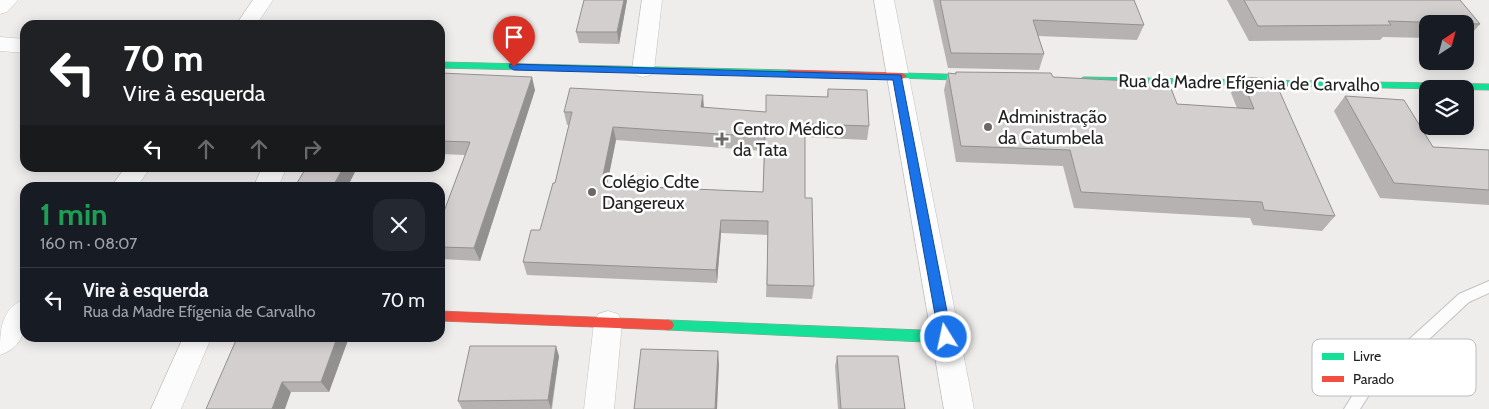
<!DOCTYPE html>
<html lang="pt">
<meta charset="utf-8">
<style>
:root{--surface:#171b24;--page:#242831;--text:#f1f3f6;--muted:#9ea1a6;--line:#363941}
body{margin:0;font-family:Cabin,sans-serif;background:var(--page);color:var(--text);height:100vh;display:flex;flex-direction:column;font-size:19px;white-space:nowrap}
*{box-sizing:border-box;margin:0}
p{font-size:16px;color:var(--muted)}
.icon{flex:none;width:28px;height:28px;fill:none;stroke:currentColor;stroke-width:2;stroke-linecap:round;stroke-linejoin:round}
.map{position:relative;flex:1;overflow:hidden}
.side{position:absolute;left:20px;top:182px;width:425px;height:160px;display:flex;flex-direction:column;background:var(--surface);border-radius:15px;box-shadow:0 2px 12px #0003}
.side>*{flex:none}
.hud{position:absolute;left:20px;top:20px;width:425px;height:152px;border-radius:15px;box-shadow:0 2px 12px #0003;background:#202124;color:#fff;overflow:hidden}
.needle{width:32px;rotate:36deg}
.fabs{position:absolute;left:1419px;top:15px;display:grid;gap:10px}
.fabs a{display:grid;place-items:center;width:55px;height:55px;border-radius:10px;background:var(--surface);box-shadow:0 2px 12px #0003;font-size:25px}
.pin{position:absolute;display:grid;place-items:center;width:42px;height:42px;color:#fff;margin:-51px -21px;border-radius:50% 50% 50% 0;rotate:-45deg;box-shadow:0 0 5px #0007}
.pin .icon{rotate:45deg}
.me{position:absolute;width:55px;margin:-28px;rotate:350deg;stroke-linejoin:round;filter:drop-shadow(0 0 4px #0008)}
.turn{display:flex;align-items:center;gap:18px;height:105px;padding:0 20px;font-size:22px}
.turn .icon{width:65px;height:65px;stroke-width:2.5}
.turn b{display:block;font-size:35px;line-height:42px}
.lanes{display:flex;align-items:center;height:48px;padding:0 20px;background:#0003;justify-content:center;gap:25px;direction:ltr}
.lanes .off{opacity:.35}
.round{display:grid;place-items:center;flex:none;width:52px;height:52px;border-radius:15px;background:var(--page)}
.summary{display:flex;align-items:center;justify-content:space-between;height:85px;padding:0 20px}
h1{font-size:30px;font-weight:800;line-height:38px;color:#1e9e55}
ul{padding:0;list-style:none}
li{display:flex;align-items:center;gap:15px;height:65px;padding:0 20px;border-top:1px solid var(--line)}
li div{flex:1}
li b{display:block;font-size:19px}
li em{font-style:normal}
.map>svg:first-child{display:block}
.lines{fill:none;stroke-linecap:round;stroke-linejoin:round}
.lane-casing{stroke:#c3c2c1;stroke-width:2}
.street-casing{stroke:#c3c2c1;stroke-width:1}
.fast-casing{stroke:#9a9782;stroke-width:1}
.jam-casing{stroke:#9a9782;stroke-width:1}
.lane{fill:#fdfcfc;fill-rule:evenodd}
.street{fill:#fdfcfc;fill-rule:evenodd}
.fast{fill:#16e098;fill-rule:evenodd}
.jam{fill:#f24e42;fill-rule:evenodd}
.wall{fill:#b5b2b1;fill-rule:evenodd}
.shaded-wall{fill:#939190}
.building{fill:#d2cfce;stroke:#939190;fill-rule:evenodd}
.route{fill:#1a73e8;stroke:#114b97}
.poi-dot{fill:#6a6968;stroke:#fff;stroke-width:2}
.labels{text-anchor:middle;dominant-baseline:central;stroke-width:5;stroke-linejoin:round;paint-order:stroke}
.street-label{font-size:18px;fill:#222;stroke:#fff}
.poi-label{font-size:18px;fill:#222;stroke:#fff;text-anchor:start}
.key{fill:#fff;stroke:#bdbdbd;stroke-width:1}
.key-label{font-size:14px;fill:#222}
</style>
<div class="map">
<svg width="1489" height="409" viewBox="0 0 1489 409">
<rect width="100%" height="100%" fill="#efedeb"/>
<g class="lines">
<g class="lane-casing">
<path id="lane" d="M 1489,281 L 1489,293 L 1469,302 L 1369,395 L 1360,409 L 1344,409 L 1359,385 L 1459,294 Z"/>
</g>
<g class="street-casing">
<path id="street" d="M 0,0 L 18,0 L 7,12 L 0,14 Z
M 253,0 L 273,0 L 256,25 L 236,25 Z
M 642,0 L 662,0 L 654,70 L 651,75 L 643,77 L 635,75 L 632,70 Z
M 874,0 L 894,0 L 974,409 L 944,409 Z
M 0,37 L 25,39 L 25,53 L 0,51 Z
M 125,168 L 150,168 L 136,188 L 110,188 Z
M 262,168 L 286,168 L 278,188 L 253,188 Z
M 25,299 C 25,324 28,345 0,355 C 0,331 0,309 25,299 Z
M 608,311 L 618,314 L 622,323 L 614,409 L 584,409 L 594,323 L 598,314 Z
M 183,338 L 211,338 L 181,409 L 151,409 Z"/>
</g>
<g class="fast-casing">
<path id="fast" d="M 440,62 L 789,70 L 794,73 L 789,76 L 440,68 Z
M 902,73 L 983,75 L 988,78 L 983,81 L 899,78 L 897,76 L 899,74 Z
M 1084,77 L 1489,84 L 1489,90 L 1081,82 L 1079,80 Z
M 668,320 L 946,331 L 951,333 L 952,337 L 951,341 L 946,343 L 668,330 L 664,329 L 662,325 L 664,321 Z"/>
</g>
<g class="jam-casing">
<path id="jam" d="M 789,70 L 902,73 L 907,76 L 902,79 L 786,75 L 784,73 L 786,71 Z
M 440,311 L 668,320 L 672,321 L 674,325 L 672,329 L 668,330 L 440,321 Z"/>
</g>
<use href="#lane" class="lane"/>
<use href="#street" class="street"/>
<use href="#fast" class="fast"/>
<use href="#jam" class="jam"/>
</g>
<path class="wall" d="M 584,0 L 627,0 L 619,44 L 579,43 L 576,32 Z
M 933,0 L 1134,0 L 1144,25 L 1137,40 L 1038,36 L 1044,54 L 1039,70 L 948,68 Z
M 1227,0 L 1460,0 L 1480,24 L 1467,39 L 1465,39 L 1465,24 L 1428,24 L 1428,38 L 1383,37 L 1380,40 L 1249,41 Z
M 956,72 L 1053,77 L 1177,104 L 1237,108 L 1231,93 L 1241,77 L 1335,216 L 1322,231 L 1253,225 L 1250,218 L 1074,208 L 1063,166 L 956,162 L 944,90 L 948,73 L 955,74 Z
M 440,73 L 535,90 L 480,261 L 440,259 L 440,222 L 465,155 L 440,154 Z
M 828,89 L 869,126 L 867,140 L 805,137 L 805,198 L 814,286 L 812,299 L 766,297 L 768,235 L 721,233 L 717,283 L 527,275 L 523,262 L 540,230 L 555,183 L 569,125 L 567,125 L 564,112 L 704,108 L 766,112 L 827,97 ZM 616,140 L 764,151 L 763,192 L 607,185 Z
M 1345,96 L 1433,147 L 1489,150 L 1489,205 L 1380,198 L 1334,111 Z
M 237,338 L 346,338 L 348,340 L 329,392 L 291,392 Z
M 559,356 L 552,409 L 462,409 L 458,401 Z
M 837,356 L 905,409 L 838,409 L 835,366 Z"/>
<path class="shaded-wall" d="M 624,0 L 627,0 L 619,44 L 617,32 Z
M 532,77 L 535,90 L 480,261 L 474,248 Z
M 703,95 L 704,108 L 701,107 Z
M 613,127 L 616,140 L 604,199 L 601,185 Z
M 343,168 L 357,168 L 347,188 L 332,188 Z
M 721,220 L 721,233 L 717,283 L 716,270 Z
M 337,338 L 346,338 L 348,340 L 329,392 L 321,382 Z
M 556,346 L 559,356 L 551,409 L 548,400 Z
M 718,351 L 719,365 L 717,409 L 715,409 Z
M 282,382 L 291,392 L 285,409 L 272,409 Z"/>
<path class="building" d="M 584,0 L 624,0 L 617,32 L 576,32 Z
M 940,0 L 1134,0 L 1144,25 L 1033,20 L 1044,54 L 951,53 Z
M 1244,0 L 1460,0 L 1480,24 L 1388,21 L 1391,25 L 1258,26 Z
M 956,72 L 1051,73 L 1053,77 L 1169,83 L 1177,104 L 1254,109 L 1241,77 L 1274,79 L 1335,216 L 1264,210 L 1262,202 L 1081,192 L 1070,150 L 961,146 L 948,73 L 956,74 Z
M 440,73 L 532,77 L 474,248 L 440,247 L 440,222 L 470,142 L 440,141 Z
M 570,88 L 703,95 L 701,107 L 766,112 L 766,95 L 828,97 L 828,89 L 867,90 L 869,126 L 805,124 L 805,198 L 812,198 L 814,286 L 767,285 L 768,221 L 721,220 L 716,270 L 523,262 L 531,230 L 540,230 L 553,183 L 555,183 L 572,112 L 564,112 ZM 613,127 L 765,137 L 763,192 L 601,185 Z
M 1345,96 L 1404,100 L 1433,147 L 1489,150 L 1489,190 L 1394,183 Z
M 306,168 L 343,168 L 332,188 L 294,188 Z
M 237,338 L 337,338 L 321,382 L 282,382 L 272,409 L 206,409 Z
M 470,346 L 556,346 L 548,400 L 458,401 Z
M 641,349 L 718,351 L 715,409 L 634,409 Z
M 837,356 L 898,356 L 905,409 L 841,409 Z"/>
<path class="route" d="M 510,64 L 901,75 L 952,337 L 950,341 L 946,343 L 941,341 L 939,337 L 893,80 L 514,70 L 509,67 Z"/>
<g class="poi-dot">
<circle cx="988" cy="127" r="5"/>
<path d="M719.5 131.5h5v5h5v5h-5v5h-5v-5h-5v-5h5z"/>
<circle cx="592" cy="192" r="5"/>
</g>
<g class="labels">
<g class="street-label">
<text transform="translate(1249 83) rotate(1)">Rua da Madre Efígenia de Carvalho</text>
</g>
<g class="poi-label">
<text x="998" y="117">Administração<tspan x="998" dy="21">da Catumbela</tspan></text>
<text x="733" y="129">Centro Médico<tspan x="733" dy="21">da Tata</tspan></text>
<text x="602" y="182">Colégio Cdte<tspan x="602" dy="21">Dangereux</tspan></text>
</g>
</g>
<rect x="1312" y="339" width="164" height="57" rx="8" class="key"/>
<rect x="1322" y="353" width="22" height="7" fill="#16e098"/>
<rect x="1322" y="376" width="22" height="6" fill="#f24e42"/>
<g class="key-label">
<text x="1353" y="361">Livre</text>
<text x="1353" y="384">Parado</text>
</g>
</svg>
<div class="fabs">
<a><svg class="needle" viewBox="-14 -14 28 28"><path d="M0-13l5 13h-10z" fill="#e53935"/><path d="M0 13l5-13h-10z" fill="#9ea1a6"/></svg></a>
<a><svg class="icon" aria-label="layers" viewBox="0 0 24 24"><path d="M12 4l9 5-9 5-9-5zM3 14l9 5 9-5"/></svg></a>
</div>
<div class="pin" style="left:514px;top:67px;background:#d93025"><svg class="icon" aria-label="arrive" viewBox="0 0 24 24"><path d="M6 21V4h12l-3 4 3 4H6"/></svg></div>
<svg class="me" style="left:946px;top:337px" viewBox="-20 -20 40 40"><circle r="17" fill="#1a73e8" stroke="#fff" stroke-width="3"/><path d="M0-11L8 9 0 5-8 9z" fill="#fff"/></svg>
<div class="hud">
<div class="turn"><svg class="icon" aria-label="left" viewBox="0 0 24 24"><path d="M17 20v-9H6M10 6l-5 5 5 5"/></svg><div><b>70 m</b>Vire à esquerda</div></div>
<div class="lanes"><svg class="icon" aria-label="left" viewBox="0 0 24 24"><path d="M17 20v-9H6M10 6l-5 5 5 5"/></svg><svg class="icon off" aria-label="ahead" viewBox="0 0 24 24"><path d="M12 20V5M6 11l6-6 6 6"/></svg><svg class="icon off" aria-label="ahead" viewBox="0 0 24 24"><path d="M12 20V5M6 11l6-6 6 6"/></svg><svg class="icon off" aria-label="right" viewBox="0 0 24 24"><path d="M7 20v-9h11M14 6l5 5-5 5"/></svg></div>
</div>
<section class="side">
<div class="summary"><div><h1>1 min</h1><p>160 m · 08:07</p></div><a class="round"><svg class="icon" aria-label="close" viewBox="0 0 24 24"><path d="M6 6l12 12M18 6L6 18"/></svg></a></div>
<ul>
<li><svg class="icon" aria-label="left" viewBox="0 0 24 24"><path d="M17 20v-9H6M10 6l-5 5 5 5"/></svg><div><b>Vire à esquerda</b><p>Rua da Madre Efígenia de Carvalho</p></div><em>70 m</em></li>
</ul>
</section>
</div>
